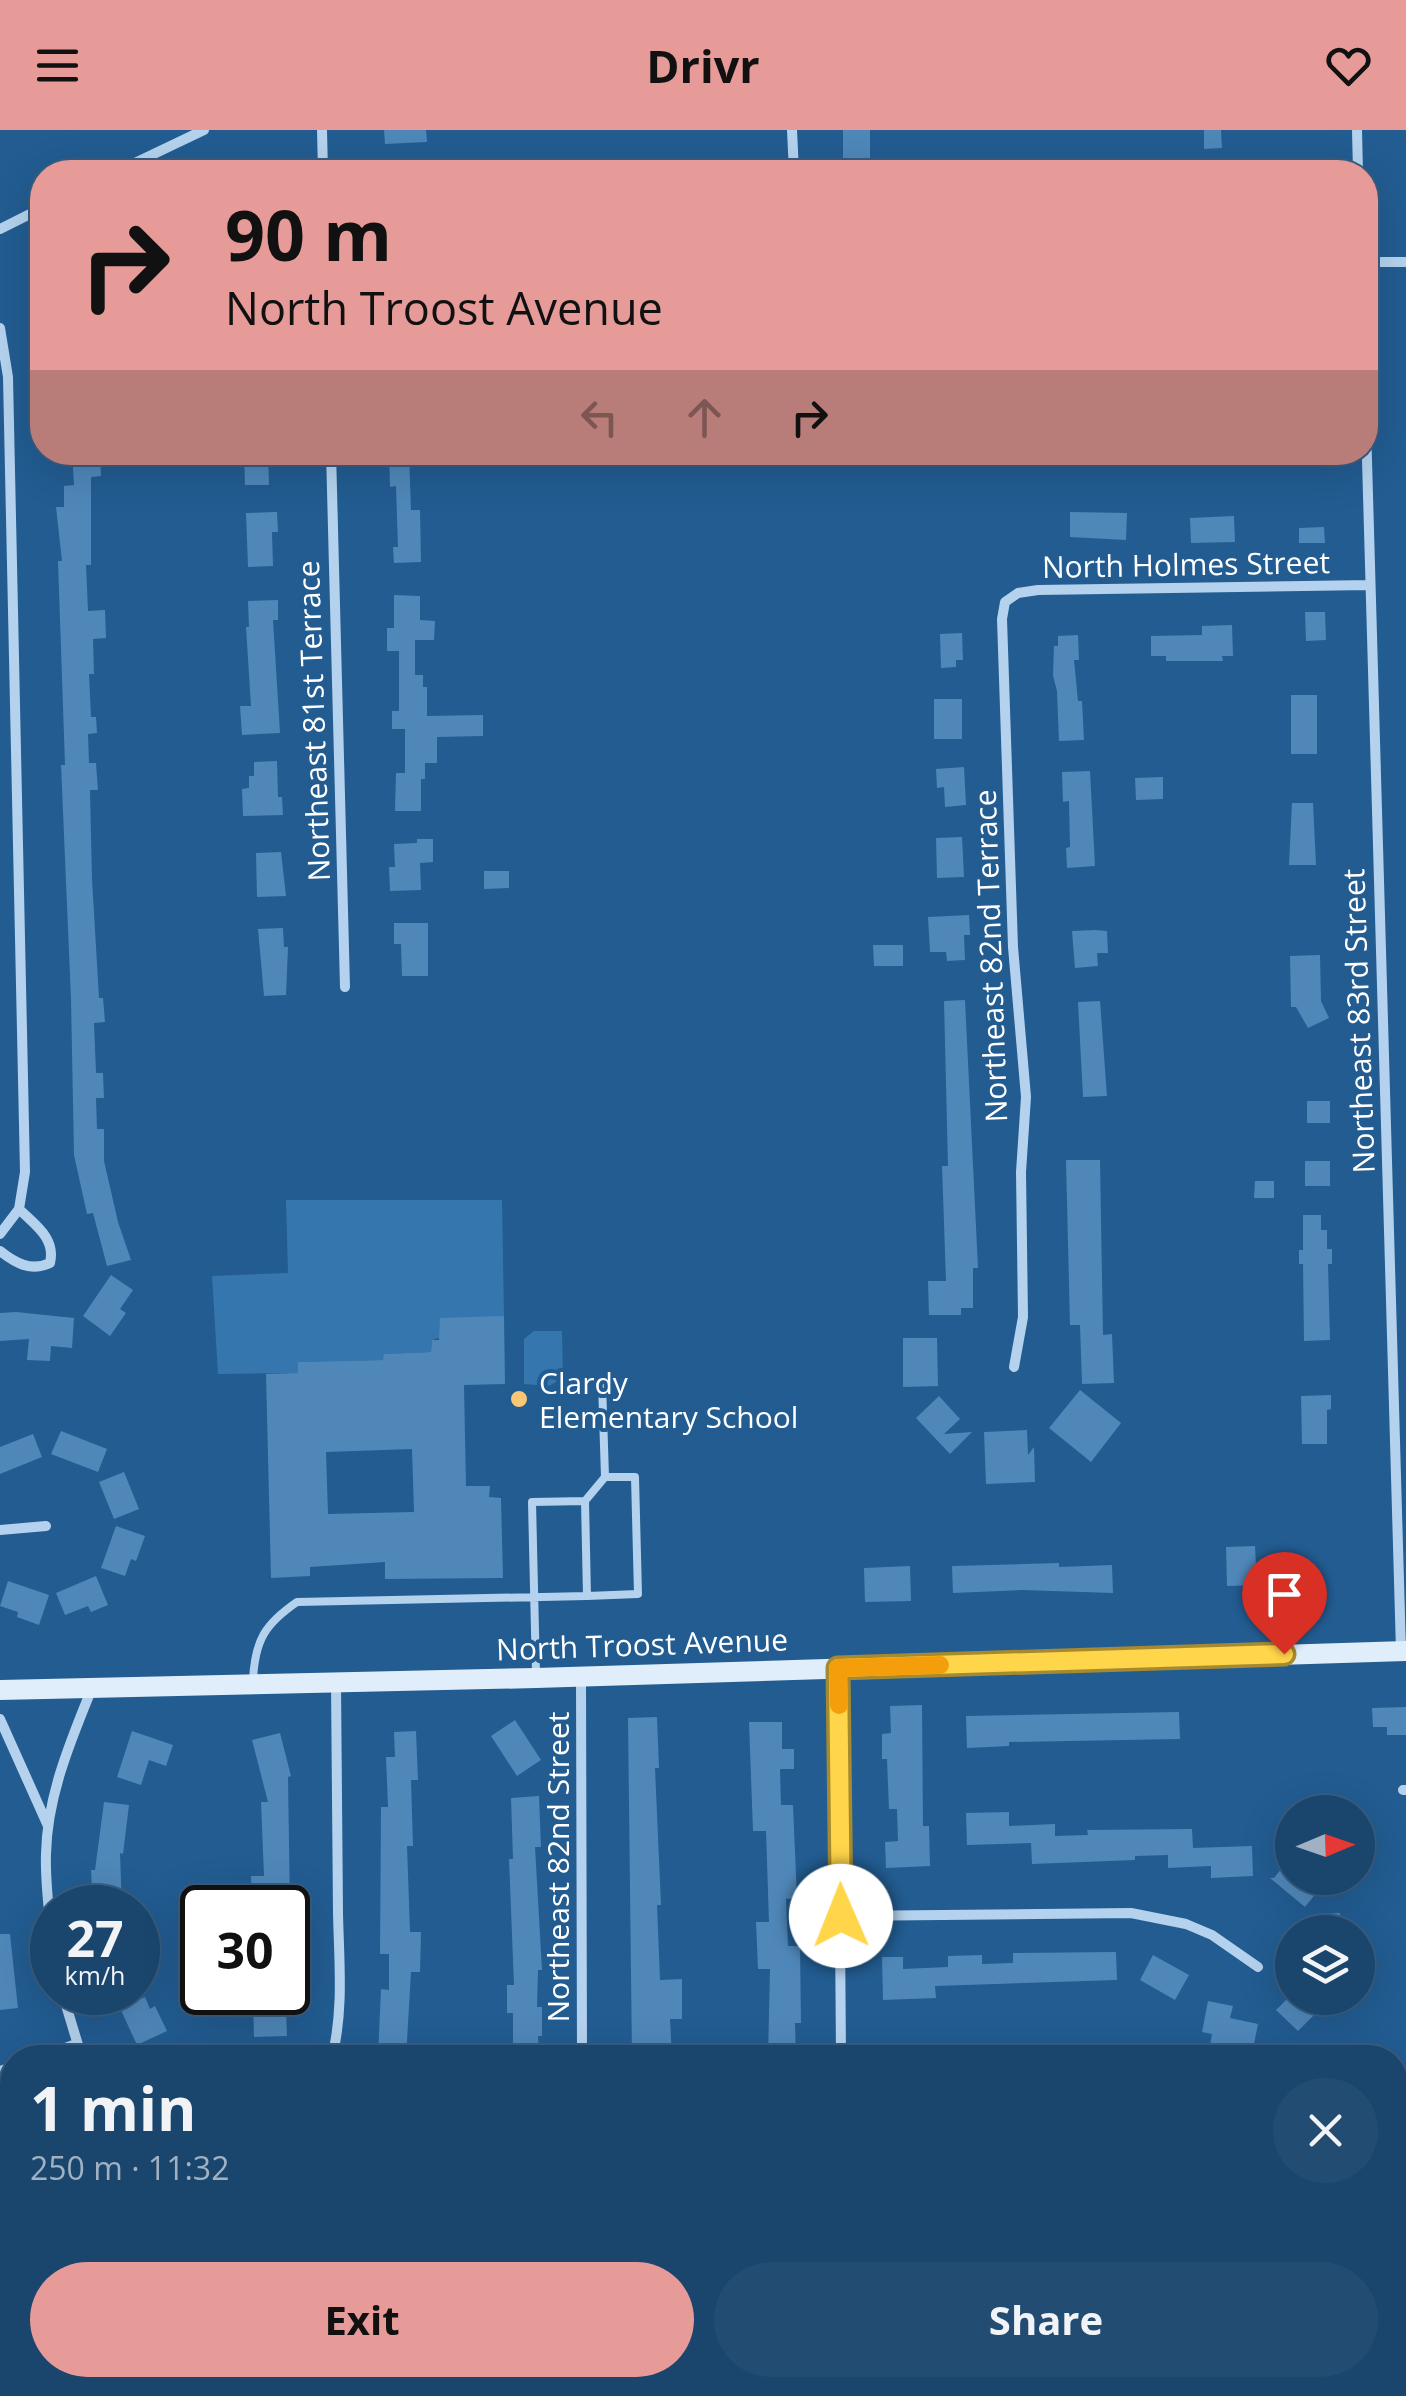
<!DOCTYPE html>
<meta charset="utf-8">
<style>
:root{--surface:#1a456d;--page:#234c72;--text:#f1f3f6;--muted:#9fb1c2;--line:#385d80;--accent:#e69b98}
body{margin:0;font-family:"Open Sans",sans-serif;background:var(--page);color:var(--text);height:100vh;display:flex;flex-direction:column;font-size:38px;white-space:nowrap}
*{box-sizing:border-box;margin:0}
p{font-size:32px;color:var(--muted)}
.icon{flex:none;width:55px;height:55px;fill:none;stroke:currentColor;stroke-width:2;stroke-linecap:round;stroke-linejoin:round}
.map{position:relative;flex:1;overflow:hidden}
.details{position:absolute;left:0px;top:1915px;width:1408px;height:352px;display:flex;flex-direction:column;background:var(--surface);border-radius:40px 40px 0 0;box-shadow:0 10px 40px #0002,0 0 0 2px var(--line)}
.details>*{flex:none}
.hud{position:absolute;left:30px;top:30px;width:1348px;height:305px;border-radius:40px;box-shadow:0 10px 40px #0002,0 0 0 2px var(--line);background:#e69b98;color:#111;overflow:hidden}
.needle{width:65px;rotate:88deg}
.fabs{position:absolute;left:1275px;top:1665px;display:grid;gap:20px}
.fabs a{display:grid;place-items:center;width:100px;height:100px;border-radius:50%;background:var(--surface);box-shadow:0 10px 40px #0002,0 0 0 2px var(--line);font-size:50px}
.speed{position:absolute;left:30px;top:1755px;display:flex;gap:20px;font-size:50px;font-weight:700;text-align:center}
.speed>*{display:grid;place-content:center;width:130px;height:130px;border-radius:50%;background:var(--surface);box-shadow:0 10px 40px #0002,0 0 0 2px var(--line);line-height:1}
.speed small{font-size:25px;font-weight:400}
.speed .limit{border:5px solid #111;border-radius:15px;background:#fff;color:#111}
.pin{position:absolute;display:grid;place-items:center;width:85px;height:85px;color:#fff;margin:-102px -42px;border-radius:50% 50% 50% 0;rotate:-45deg;box-shadow:0 0 10px #0007}
.pin .icon{rotate:45deg}
.me{position:absolute;width:110px;margin:-55px;rotate:359deg;stroke-linejoin:round;filter:drop-shadow(0 0 8px #0008)}
.turn{display:flex;align-items:center;gap:35px;height:210px;padding:0 30px;font-size:45px}
.turn .icon{width:130px;height:130px;stroke-width:2.5}
.turn b{display:block;font-size:70px;line-height:85px}
.lanes{display:flex;align-items:center;height:95px;padding:0 30px;background:#0003;justify-content:center;gap:50px;direction:ltr}
.lanes .off{opacity:.35}
.round{display:grid;place-items:center;flex:none;width:105px;height:105px;border-radius:52px;background:var(--page)}
.overview{display:flex;align-items:center;justify-content:space-between;height:170px;padding:0 30px}
h1{font-size:60px;font-weight:700;line-height:75px}
.action{display:flex;gap:20px;margin-top:auto;padding:20px 30px}
.action a{flex:1;height:115px;border-radius:60px;background:var(--accent);color:#111;font-size:40px;font-weight:700;line-height:115px;text-align:center}
.action a+a{background:var(--page);color:var(--text)}
header{display:flex;justify-content:space-between;align-items:center;height:130px;padding:0 30px;background:var(--accent);color:#111;font-size:45px;font-weight:700}
.map>svg:first-child{display:block}
.green{fill:#3676ae}
.building{fill:#4f87b9;fill-rule:evenodd}
.lines{fill:none;stroke-linecap:round;stroke-linejoin:round}
.lane{stroke:#b4d2ed;stroke-width:8}
.street{stroke:#b4d2ed;stroke-width:10}
.secondary{stroke:#e0edfa;stroke-width:20}
.route-casing{stroke:#a68a30;stroke-width:25}
.route{stroke:#ffd54a;stroke-width:18}
.slow{stroke:#f59e0b;stroke-width:18}
.poi-dot{fill:#f8c876;stroke:#225c91;stroke-width:4}
.labels{text-anchor:middle;dominant-baseline:central;stroke-width:8;stroke-linejoin:round;paint-order:stroke}
.street-label{font-size:30px;fill:#fff;stroke:#225c91}
.poi-label{font-size:30px;fill:#fff;stroke:#225c91;text-anchor:start}
</style>
<header><svg class="icon" aria-label="menu" viewBox="0 0 24 24"><path d="M4 6h16M4 12h16M4 18h16"/></svg>Drivr<svg class="icon" aria-label="heart" viewBox="0 0 24 24"><path d="M12 20l-8-8c-3-5 5-10 8-4 3-6 11-1 8 4z"/></svg></header>
<div class="map">
<svg width="1406" height="2266" viewBox="0 0 1406 2266">
<rect width="100%" height="100%" fill="#225c91"/>
<path class="green" d="M 286,1070 L 502,1070 L 504,1186 L 432,1210 L 431,1222 L 385,1224 L 383,1230 L 299,1232 L 298,1243 L 218,1244 L 212,1146 L 288,1143 Z
M 534,1201 L 562,1201 L 563,1248 L 549,1256 L 524,1254 L 524,1209 Z"/>
<path class="building" d="M 384,0 L 426,0 L 427,12 L 385,14 Z
M 843,0 L 870,0 L 870,28 L 843,29 Z
M 1204,0 L 1221,0 L 1222,18 L 1204,19 Z
M 72,322 L 100,322 L 101,346 L 91,347 L 91,435 L 86,435 L 88,481 L 105,480 L 106,508 L 93,509 L 94,544 L 89,544 L 91,587 L 96,587 L 97,603 L 88,604 L 89,633 L 96,633 L 98,660 L 90,660 L 92,749 L 99,868 L 103,868 L 105,892 L 94,893 L 96,943 L 103,943 L 104,968 L 96,968 L 97,999 L 104,999 L 104,1031 L 118,1092 L 131,1130 L 107,1136 L 93,1083 L 87,1084 L 74,1025 L 71,869 L 61,635 L 65,635 L 58,431 L 62,431 L 56,377 L 64,377 L 64,356 L 74,355 Z
M 244,322 L 268,322 L 269,355 L 245,355 Z
M 389,322 L 409,322 L 411,380 L 420,380 L 421,432 L 394,433 L 393,417 L 398,417 L 396,356 L 390,357 Z
M 277,382 L 278,402 L 272,402 L 273,436 L 248,437 L 246,383 Z
M 1070,382 L 1127,383 L 1126,410 L 1070,407 Z
M 1234,386 L 1235,412 L 1191,413 L 1190,388 Z
M 1324,397 L 1325,413 L 1299,413 L 1299,398 Z
M 394,465 L 420,466 L 420,490 L 435,491 L 434,510 L 415,510 L 415,545 L 423,545 L 423,557 L 427,557 L 427,586 L 483,585 L 483,606 L 437,607 L 437,633 L 425,633 L 425,649 L 421,649 L 421,681 L 395,681 L 396,643 L 405,643 L 405,599 L 392,599 L 392,581 L 399,581 L 399,521 L 387,521 L 387,498 L 394,498 Z
M 278,470 L 278,490 L 273,490 L 280,603 L 242,605 L 240,576 L 251,576 L 246,497 L 249,497 L 248,471 Z
M 1305,482 L 1325,482 L 1326,510 L 1306,511 Z
M 1232,495 L 1233,526 L 1222,526 L 1223,531 L 1166,531 L 1166,526 L 1151,526 L 1151,506 L 1202,505 L 1202,496 Z
M 962,503 L 963,530 L 956,530 L 956,537 L 941,538 L 940,504 Z
M 1078,505 L 1079,530 L 1074,530 L 1078,571 L 1082,571 L 1084,610 L 1059,611 L 1057,561 L 1053,546 L 1054,516 L 1058,516 L 1058,506 Z
M 1291,565 L 1317,565 L 1317,624 L 1291,624 Z
M 934,569 L 962,569 L 962,609 L 934,609 Z
M 277,631 L 278,667 L 282,667 L 283,685 L 243,686 L 242,659 L 249,658 L 249,646 L 254,646 L 254,632 Z
M 964,637 L 966,675 L 945,677 L 944,657 L 937,658 L 936,639 Z
M 1090,641 L 1095,736 L 1067,738 L 1066,718 L 1070,717 L 1069,671 L 1063,672 L 1062,642 Z
M 1163,647 L 1163,669 L 1136,670 L 1135,648 Z
M 1292,673 L 1313,673 L 1316,735 L 1289,735 Z
M 962,707 L 964,747 L 937,748 L 936,708 Z
M 417,709 L 433,709 L 433,732 L 420,733 L 421,760 L 390,761 L 389,737 L 395,737 L 394,714 L 417,713 Z
M 281,722 L 286,766 L 257,767 L 256,723 Z
M 484,741 L 509,741 L 509,758 L 484,759 Z
M 969,785 L 970,805 L 964,805 L 965,830 L 947,831 L 946,822 L 930,822 L 928,787 Z
M 394,793 L 428,793 L 428,846 L 402,846 L 401,814 L 394,814 Z
M 283,798 L 284,817 L 288,817 L 286,865 L 264,866 L 258,799 Z
M 1095,800 L 1107,801 L 1108,823 L 1097,823 L 1098,836 L 1075,838 L 1072,801 Z
M 873,815 L 903,815 L 903,836 L 874,836 Z
M 1320,825 L 1321,871 L 1329,888 L 1308,898 L 1296,877 L 1291,877 L 1290,826 Z
M 965,870 L 978,1138 L 973,1138 L 973,1178 L 961,1178 L 961,1185 L 929,1185 L 928,1151 L 946,1151 L 942,1036 L 948,1036 L 944,871 Z
M 1100,871 L 1107,966 L 1083,967 L 1078,872 Z
M 1307,971 L 1330,971 L 1330,993 L 1307,993 Z
M 1066,1030 L 1100,1030 L 1103,1205 L 1112,1204 L 1114,1253 L 1082,1254 L 1080,1195 L 1070,1195 Z
M 1305,1031 L 1330,1031 L 1330,1056 L 1305,1056 Z
M 1255,1051 L 1274,1051 L 1274,1068 L 1254,1068 Z
M 1303,1085 L 1321,1085 L 1321,1100 L 1327,1100 L 1327,1119 L 1332,1119 L 1332,1134 L 1328,1134 L 1330,1210 L 1304,1211 L 1303,1134 L 1299,1134 L 1299,1120 L 1303,1120 Z
M 111,1145 L 133,1160 L 120,1179 L 126,1183 L 110,1206 L 83,1186 Z
M 16,1182 L 74,1188 L 72,1218 L 51,1216 L 50,1231 L 27,1230 L 29,1209 L 0,1211 L 0,1183 Z
M 504,1186 L 505,1254 L 464,1255 L 466,1356 L 490,1356 L 489,1367 L 501,1368 L 503,1448 L 385,1449 L 385,1432 L 310,1437 L 310,1446 L 271,1448 L 266,1244 L 298,1243 L 298,1232 L 383,1230 L 384,1224 L 431,1222 L 432,1210 L 439,1210 L 440,1188 ZM 412,1319 L 414,1382 L 328,1384 L 326,1322 Z
M 903,1208 L 937,1208 L 938,1256 L 903,1257 Z
M 1080,1260 L 1121,1293 L 1091,1332 L 1049,1298 Z
M 1331,1265 L 1331,1279 L 1327,1280 L 1327,1314 L 1302,1314 L 1301,1266 Z
M 939,1266 L 960,1289 L 944,1304 L 972,1302 L 950,1324 L 916,1288 Z
M 1027,1300 L 1028,1325 L 1034,1317 L 1035,1352 L 986,1354 L 984,1302 Z
M 61,1301 L 107,1319 L 98,1342 L 51,1324 Z
M 33,1304 L 42,1327 L 0,1344 L 0,1317 Z
M 124,1342 L 139,1379 L 114,1389 L 99,1352 Z
M 116,1396 L 145,1406 L 136,1431 L 131,1429 L 125,1446 L 101,1438 Z
M 1255,1416 L 1257,1455 L 1227,1456 L 1226,1417 Z
M 1059,1433 L 1059,1437 L 1112,1435 L 1113,1463 L 1022,1460 L 953,1463 L 952,1436 Z
M 910,1436 L 911,1471 L 865,1472 L 864,1438 Z
M 96,1446 L 108,1475 L 91,1482 L 88,1476 L 65,1485 L 56,1463 Z
M 8,1451 L 49,1465 L 39,1495 L 17,1487 L 18,1482 L 0,1476 Z
M 922,1575 L 923,1696 L 929,1696 L 930,1736 L 886,1738 L 885,1712 L 898,1711 L 897,1679 L 889,1679 L 887,1629 L 882,1629 L 882,1604 L 891,1603 L 890,1576 Z
M 1406,1577 L 1406,1605 L 1387,1605 L 1387,1597 L 1373,1597 L 1372,1578 Z
M 1179,1582 L 1180,1609 L 1009,1612 L 1009,1616 L 967,1618 L 966,1586 Z
M 657,1587 L 659,1638 L 655,1638 L 661,1775 L 657,1775 L 660,1850 L 682,1849 L 682,1889 L 670,1889 L 672,1928 L 632,1928 L 628,1588 Z
M 515,1590 L 541,1630 L 517,1646 L 491,1606 Z
M 749,1592 L 782,1592 L 782,1619 L 794,1619 L 794,1639 L 780,1639 L 781,1675 L 793,1675 L 797,1768 L 786,1769 L 788,1816 L 800,1816 L 801,1893 L 795,1893 L 796,1928 L 768,1928 L 770,1839 L 758,1839 L 756,1792 L 769,1792 L 766,1701 L 753,1701 Z
M 132,1601 L 173,1615 L 166,1636 L 149,1630 L 141,1655 L 117,1647 Z
M 416,1601 L 418,1650 L 411,1650 L 413,1716 L 407,1716 L 410,1802 L 421,1802 L 420,1842 L 411,1842 L 406,1928 L 378,1928 L 381,1859 L 389,1860 L 389,1824 L 380,1824 L 381,1677 L 388,1677 L 386,1627 L 395,1627 L 394,1602 Z
M 280,1603 L 291,1646 L 288,1647 L 290,1778 L 265,1778 L 264,1769 L 252,1770 L 251,1746 L 264,1746 L 261,1672 L 268,1672 L 252,1610 Z
M 539,1666 L 541,1717 L 535,1717 L 542,1840 L 538,1840 L 537,1877 L 542,1877 L 542,1906 L 538,1906 L 539,1928 L 507,1928 L 507,1914 L 513,1914 L 513,1883 L 507,1883 L 507,1855 L 514,1855 L 509,1729 L 513,1729 L 511,1668 Z
M 104,1672 L 129,1675 L 123,1724 L 120,1723 L 122,1778 L 93,1778 L 91,1740 L 95,1740 Z
M 1009,1682 L 1009,1696 L 1055,1694 L 1055,1706 L 1088,1705 L 1087,1700 L 1192,1699 L 1193,1718 L 1252,1716 L 1253,1746 L 1211,1748 L 1211,1736 L 1168,1738 L 1168,1725 L 1135,1726 L 1135,1730 L 1032,1734 L 1031,1713 L 967,1715 L 966,1683 Z
M 1292,1725 L 1292,1748 L 1310,1748 L 1321,1757 L 1305,1777 L 1270,1748 L 1274,1748 Z
M 1340,1783 L 1341,1802 L 1315,1802 L 1314,1784 Z
M 0,1804 L 10,1804 L 18,1878 L 0,1880 Z
M 1116,1822 L 1117,1850 L 935,1856 L 936,1868 L 883,1870 L 882,1827 L 903,1827 L 903,1839 L 948,1837 L 948,1826 L 982,1825 L 982,1834 L 1013,1833 L 1013,1823 Z
M 1153,1825 L 1189,1845 L 1175,1870 L 1140,1850 Z
M 281,1866 L 282,1880 L 286,1880 L 287,1906 L 254,1907 L 253,1867 Z
M 145,1867 L 150,1879 L 155,1876 L 167,1901 L 137,1915 L 120,1878 Z
M 1288,1868 L 1331,1868 L 1298,1901 L 1276,1880 Z
M 1208,1871 L 1233,1876 L 1230,1888 L 1258,1894 L 1252,1924 L 1210,1916 L 1212,1904 L 1202,1902 Z"/>
<g class="lines">
<path class="lane" d="M 602,1253 L 605,1347
M 585,1371 L 605,1347 L 635,1347 L 638,1464 L 587,1466
M 253,1550 C 255,1510 265,1494 297,1472 L 587,1466 L 585,1371 L 532,1372 L 536,1544"/>
<path class="street" d="M 322,0 L 323,42
M 792,0 L 794,42
M 1357,0 L 1358,42
M 116,42 L 204,0
M 0,99 L 42,78
M 1365,132 L 1406,132
M 0,198 L 8,247 L 25,1042 L 19,1079 L 0,1104
M 1365,260 L 1401,1521
M 331,322 L 345,857
M 0,1121 C 15,1133 31,1142 50,1133 C 56,1108 35,1095 19,1079
M 1014,1237 L 1023,1187 L 1021,1042 L 1026,967 L 1013,817 L 1002,489 L 1005,472 L 1018,463 L 1038,460 L 1370,455
M 0,1400 L 46,1396
M 838,1539 L 841,1928
M 581,1547 L 582,1928
M 0,1589 L 48,1696
M 1403,1660 L 1406,1660
M 841,1786 L 1131,1783 L 1186,1794 L 1212,1805 L 1258,1837
M 52,1810 C 49,1781 45,1752 46,1724 C 47,1666 71,1610 92,1558
M 62,1862 L 82,1928
M 39,1928 L 76,1914
M 332,1928 C 344,1878 339,1832 338,1783 C 337,1706 336,1629 336,1553
M 0,1941 L 12,1937
M 1395,2198 L 1406,2197
M 317,2255 L 321,2266
M 505,2266 L 513,2255
M 840,2266 L 840,2255"/>
<path class="secondary" d="M 0,1560 L 536,1548 L 1406,1521"/>
</g>
<g class="lines">
<g class="route-casing">
<path id="route" d="M 841,1786 L 838,1538 L 1284,1524"/>
</g>
<use href="#route" class="route"/>
<path class="slow" d="M 839,1575 L 838,1538 L 940,1535"/>
</g>
<circle class="poi-dot" cx="519" cy="1269" r="10"/>
<g class="labels">
<g class="street-label">
<text transform="translate(1186 434) rotate(-1)">North Holmes Street</text>
<text transform="translate(313 591) rotate(-92)">Northeast 81st Terrace</text>
<text transform="translate(990 826) rotate(-92)">Northeast 82nd Terrace</text>
<text transform="translate(1358 891) rotate(-92)">Northeast 83rd Street</text>
<text transform="translate(642 1514) rotate(-2)">North Troost Avenue</text>
<text transform="translate(557 1737) rotate(-90)">Northeast 82nd Street</text>
</g>
<g class="poi-label">
<text x="539" y="1252">Clardy<tspan x="539" dy="34">Elementary School</tspan></text>
</g>
</g>
</svg>
<div class="fabs">
<a><svg class="needle" viewBox="-14 -14 28 28"><path d="M0-13l5 13h-10z" fill="#e53935"/><path d="M0 13l5-13h-10z" fill="#9fb1c2"/></svg></a>
<a><svg class="icon" aria-label="layers" viewBox="0 0 24 24"><path d="M12 4l9 5-9 5-9-5zM3 14l9 5 9-5"/></svg></a>
</div>
<div class="speed"><div>27<small>km/h</small></div><div class="limit">30</div></div>
<div class="pin" style="left:1284px;top:1524px;background:#d93025"><svg class="icon" aria-label="arrive" viewBox="0 0 24 24"><path d="M6 21V4h12l-3 4 3 4H6"/></svg></div>
<svg class="me" style="left:841px;top:1786px" viewBox="-20 -20 40 40"><circle r="19" fill="#fff"/><path d="M0-13L10 11 0 6-10 11z" fill="#ffd54a"/></svg>
<div class="hud">
<div class="turn"><svg class="icon" aria-label="right" viewBox="0 0 24 24"><path d="M7 20v-9h11M14 6l5 5-5 5"/></svg><div><b>90 m</b>North Troost Avenue</div></div>
<div class="lanes"><svg class="icon off" aria-label="left" viewBox="0 0 24 24"><path d="M17 20v-9H6M10 6l-5 5 5 5"/></svg><svg class="icon off" aria-label="ahead" viewBox="0 0 24 24"><path d="M12 20V5M6 11l6-6 6 6"/></svg><svg class="icon" aria-label="right" viewBox="0 0 24 24"><path d="M7 20v-9h11M14 6l5 5-5 5"/></svg></div>
</div>
<section class="details">
<div class="overview"><div><h1>1 min</h1><p>250 m · 11:32</p></div><a class="round"><svg class="icon" aria-label="close" viewBox="0 0 24 24"><path d="M6 6l12 12M18 6L6 18"/></svg></a></div>
<div class="action"><a>Exit</a><a>Share</a></div>
</section>
</div>
